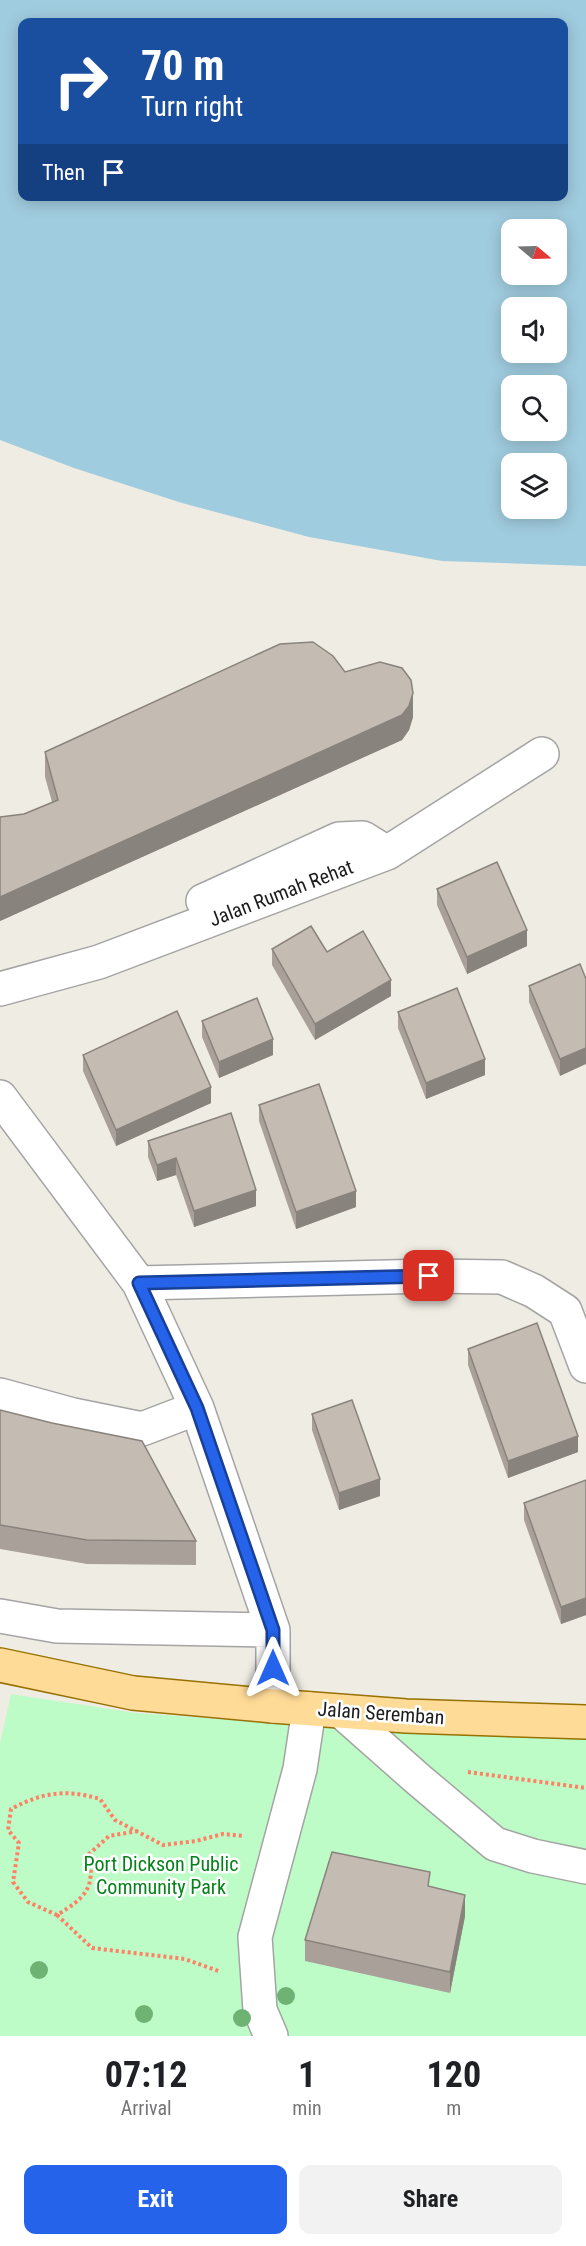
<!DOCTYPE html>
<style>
:root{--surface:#fff;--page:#f2f2f2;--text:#202124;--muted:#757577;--accent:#2563eb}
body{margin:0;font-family:"Roboto Condensed",sans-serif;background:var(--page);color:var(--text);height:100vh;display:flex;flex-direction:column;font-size:22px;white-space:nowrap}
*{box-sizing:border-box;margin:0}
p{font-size:20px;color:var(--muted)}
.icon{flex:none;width:33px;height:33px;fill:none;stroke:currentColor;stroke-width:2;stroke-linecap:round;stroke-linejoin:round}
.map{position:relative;height:2036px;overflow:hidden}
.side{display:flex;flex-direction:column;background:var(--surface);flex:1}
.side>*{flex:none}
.banner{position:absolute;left:18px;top:18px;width:550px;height:183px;border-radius:12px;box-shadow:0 3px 15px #0003;background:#1a4fa0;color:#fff;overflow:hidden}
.needle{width:39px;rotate:109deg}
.fabs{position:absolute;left:501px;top:219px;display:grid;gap:12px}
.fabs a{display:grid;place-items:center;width:66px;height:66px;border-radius:12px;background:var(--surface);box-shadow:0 3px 15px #0003;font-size:30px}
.pin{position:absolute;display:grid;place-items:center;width:51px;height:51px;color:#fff;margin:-26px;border-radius:12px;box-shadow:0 3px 9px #0006}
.me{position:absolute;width:66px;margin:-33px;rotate:0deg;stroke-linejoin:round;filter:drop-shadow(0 0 4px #0008)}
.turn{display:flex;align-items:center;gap:21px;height:126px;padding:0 24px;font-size:27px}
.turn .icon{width:78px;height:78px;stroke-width:2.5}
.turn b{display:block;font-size:42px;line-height:51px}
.then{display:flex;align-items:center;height:57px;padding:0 24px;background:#0003;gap:12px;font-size:22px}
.eta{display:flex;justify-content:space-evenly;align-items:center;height:102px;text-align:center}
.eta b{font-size:36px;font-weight:700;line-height:42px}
.button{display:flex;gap:12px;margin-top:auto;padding:12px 24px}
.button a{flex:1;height:69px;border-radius:12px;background:var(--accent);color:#fff;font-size:24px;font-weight:700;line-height:69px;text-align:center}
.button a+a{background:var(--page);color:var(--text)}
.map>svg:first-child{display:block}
.park{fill:#bdfcc7}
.water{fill:#a0ccdf;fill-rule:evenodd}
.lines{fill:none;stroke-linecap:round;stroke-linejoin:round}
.minor-casing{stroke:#a4a4a4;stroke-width:36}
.major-casing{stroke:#977100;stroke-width:36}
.path{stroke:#ff8064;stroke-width:4;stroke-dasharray:3 3;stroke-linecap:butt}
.minor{stroke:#fff;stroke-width:33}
.major{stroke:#ffdb98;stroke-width:33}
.tree{fill:#6eb274}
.wall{fill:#a9a199}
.shaded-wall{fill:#89837d}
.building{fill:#c4bbb2;stroke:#89837d;stroke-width:1.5}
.route-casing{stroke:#184099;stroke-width:15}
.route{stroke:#2563eb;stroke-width:10}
.labels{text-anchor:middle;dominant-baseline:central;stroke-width:5;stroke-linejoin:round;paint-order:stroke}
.street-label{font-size:20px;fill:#1d1d1d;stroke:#fff}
.park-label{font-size:20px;fill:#05821a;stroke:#fff}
</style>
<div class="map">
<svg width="586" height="2036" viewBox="0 0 586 2036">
<rect width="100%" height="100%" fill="#efece3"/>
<path class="park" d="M 11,1694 L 136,1713 L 259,1722 L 586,1737 L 586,2036 L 0,2036 L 0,1743 Z"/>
<path class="water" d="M 0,0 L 586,0 L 586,566 L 442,561 L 309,537 L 182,503 L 74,468 L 0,440 ZM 22,22 L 564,22 L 564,196 L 22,196 ZM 512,230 L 556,230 L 556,274 L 512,274 ZM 512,308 L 556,308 L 556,352 L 512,352 ZM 512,386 L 556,386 L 556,430 L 512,430 ZM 512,464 L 556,464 L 556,508 L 512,508 Z"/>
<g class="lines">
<g class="minor-casing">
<path id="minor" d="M 203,901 L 339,839 L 363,838 L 387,853
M 0,989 L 99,962 L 387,853 L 542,754
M 0,1097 L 139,1283 L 197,1408 L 273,1630 L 273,1706
M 139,1283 L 429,1276 L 502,1277 L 534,1291 L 565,1311 L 586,1366
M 0,1395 L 73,1415 L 142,1429 L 197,1408
M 0,1616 L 57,1626 L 273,1630
M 342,1712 L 419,1780 L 495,1844 L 533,1856 L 586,1867
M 271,2036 L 260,2010 L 255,1937 L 300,1769 L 309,1709"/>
</g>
<g class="major-casing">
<path id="major" d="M 0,1665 L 133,1693 L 273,1706 L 406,1716 L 586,1722"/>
</g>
<path class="path" d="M 468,1772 L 586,1788
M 138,1831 L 109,1836 L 89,1854 C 95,1889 86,1897 57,1915 L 28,1902 L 13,1882 L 19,1843 L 8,1830 L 11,1809 C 43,1792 66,1789 100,1799 L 115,1820 L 163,1845 L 196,1841 L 223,1834 L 244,1836
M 57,1915 L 92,1948 L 185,1959 L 221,1972"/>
<use href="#minor" class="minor"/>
<use href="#major" class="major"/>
</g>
<g class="tree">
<circle cx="39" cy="1970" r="9"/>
<circle cx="286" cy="1996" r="9"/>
<circle cx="144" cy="2014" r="9"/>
<circle cx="242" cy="2018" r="9"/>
</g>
<path class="wall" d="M 345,672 L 413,717 L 409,730 L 402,740 L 0,921 L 0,817 L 24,814 L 52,802 L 45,777 L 45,752 Z
M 437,889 L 527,946 L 467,974 L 437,905 Z
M 272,949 L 391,996 L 315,1040 L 272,965 Z
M 580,964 L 560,1076 L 529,1002 L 529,986 Z
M 398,1012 L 485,1075 L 426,1099 L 398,1028 Z
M 202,1021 L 273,1055 L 219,1078 L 202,1037 Z
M 83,1055 L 211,1103 L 116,1146 L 83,1071 Z
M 259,1105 L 356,1207 L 296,1229 L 259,1121 Z
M 148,1141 L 256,1206 L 194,1227 L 176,1175 L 157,1181 L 148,1157 Z
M 468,1349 L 578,1452 L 508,1478 L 468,1365 Z
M 0,1410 L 196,1541 L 196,1565 L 87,1564 L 0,1549 Z
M 312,1414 L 380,1496 L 339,1510 L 312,1430 Z
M 586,1480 L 586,1615 L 561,1624 L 524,1520 L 524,1503 Z
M 430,1886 L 465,1916 L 450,1993 L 305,1961 L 305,1940 Z"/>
<path class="shaded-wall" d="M 413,693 L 413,717 L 409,730 L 402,740 L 0,921 L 0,897 Z
M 527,930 L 527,946 L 467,974 L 467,957 Z
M 391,980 L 391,996 L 315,1040 L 315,1024 Z
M 273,1039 L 273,1055 L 219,1078 L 219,1062 Z
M 586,1048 L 586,1064 L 560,1076 L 560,1059 Z
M 485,1059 L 485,1075 L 426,1099 L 426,1083 Z
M 211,1087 L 211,1103 L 116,1146 L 116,1130 Z
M 176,1158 L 176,1175 L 157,1181 L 157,1165 Z
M 256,1190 L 256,1206 L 194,1227 L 194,1211 Z
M 356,1191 L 356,1207 L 296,1229 L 296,1212 Z
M 578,1436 L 578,1452 L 508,1478 L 508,1461 Z
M 380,1479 L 380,1496 L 339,1510 L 339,1493 Z
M 586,1598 L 586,1615 L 561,1624 L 561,1607 Z
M 465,1895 L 465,1916 L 450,1993 L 450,1972 Z"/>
<path class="building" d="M 313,642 L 333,656 L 345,672 L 380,662 L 402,668 L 411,680 L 413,693 L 409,706 L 402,715 L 0,897 L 0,817 L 24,814 L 58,800 L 45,752 L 280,644 Z
M 497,862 L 527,930 L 467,957 L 437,889 Z
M 311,926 L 327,952 L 363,931 L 391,980 L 315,1024 L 272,949 Z
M 580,964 L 586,979 L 586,1048 L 560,1059 L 529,986 Z
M 457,988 L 485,1059 L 426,1083 L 398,1012 Z
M 257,998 L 273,1039 L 219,1062 L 202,1021 Z
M 177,1011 L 211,1087 L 116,1130 L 83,1055 Z
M 319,1084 L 356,1191 L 296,1212 L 259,1105 Z
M 231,1113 L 256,1190 L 194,1211 L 176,1158 L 157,1165 L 148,1141 Z
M 537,1323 L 578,1436 L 508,1461 L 468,1349 Z
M 352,1400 L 380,1479 L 339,1493 L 312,1414 Z
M 0,1410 L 52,1423 L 142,1441 L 196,1541 L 87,1540 L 0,1525 Z
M 586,1480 L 586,1598 L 561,1607 L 524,1503 Z
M 332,1852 L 430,1872 L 428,1886 L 465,1895 L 450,1972 L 305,1940 Z"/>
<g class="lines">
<g class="route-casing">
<path id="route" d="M 273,1668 L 273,1630 L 197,1408 L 139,1283 L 429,1276"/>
</g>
<use href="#route" class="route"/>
</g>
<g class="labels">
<g class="street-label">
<text transform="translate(281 893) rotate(-21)">Jalan Rumah Rehat</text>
<text transform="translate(381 1713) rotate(4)">Jalan Seremban</text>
</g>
<g class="park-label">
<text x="161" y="1864">Port Dickson Public<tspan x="161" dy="23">Community Park</tspan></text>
</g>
</g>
</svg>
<div class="fabs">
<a><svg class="needle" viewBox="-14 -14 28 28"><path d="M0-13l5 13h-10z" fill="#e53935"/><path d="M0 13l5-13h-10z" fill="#757577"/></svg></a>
<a><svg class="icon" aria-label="sound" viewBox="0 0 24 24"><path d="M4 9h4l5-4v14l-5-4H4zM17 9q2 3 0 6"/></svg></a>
<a><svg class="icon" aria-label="search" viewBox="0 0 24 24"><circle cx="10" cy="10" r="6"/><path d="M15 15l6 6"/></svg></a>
<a><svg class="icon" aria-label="layers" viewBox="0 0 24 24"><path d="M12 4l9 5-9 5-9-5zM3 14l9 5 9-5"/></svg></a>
</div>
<div class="pin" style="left:429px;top:1276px;background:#d93025"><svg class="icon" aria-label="arrive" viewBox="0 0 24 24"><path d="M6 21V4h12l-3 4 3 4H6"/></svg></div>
<svg class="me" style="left:273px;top:1668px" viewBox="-20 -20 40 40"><path d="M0-17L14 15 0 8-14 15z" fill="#2563eb" stroke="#fff" stroke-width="4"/></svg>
<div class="banner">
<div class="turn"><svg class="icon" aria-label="right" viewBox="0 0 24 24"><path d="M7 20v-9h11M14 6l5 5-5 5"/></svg><div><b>70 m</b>Turn right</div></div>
<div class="then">Then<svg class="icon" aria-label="arrive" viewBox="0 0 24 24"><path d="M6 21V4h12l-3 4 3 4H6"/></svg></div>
</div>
</div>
<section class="side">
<div class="eta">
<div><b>07:12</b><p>Arrival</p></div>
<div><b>1</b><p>min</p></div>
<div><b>120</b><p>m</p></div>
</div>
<div class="button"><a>Exit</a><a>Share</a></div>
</section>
